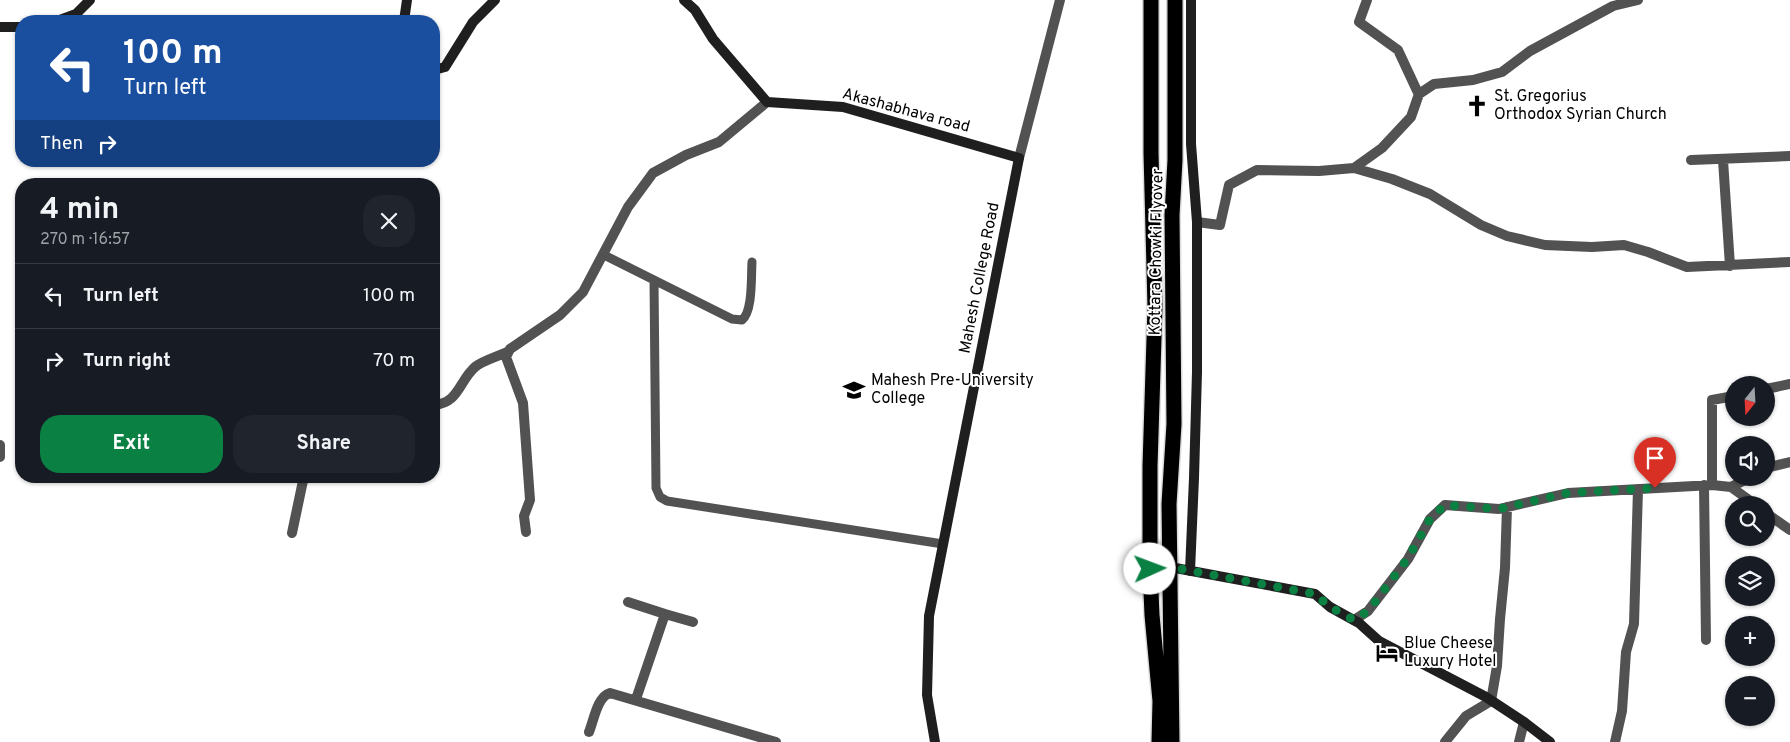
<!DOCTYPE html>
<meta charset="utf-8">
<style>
:root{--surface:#171b24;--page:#20242c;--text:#f1f3f6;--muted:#9ea1a6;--line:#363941;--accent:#0b8043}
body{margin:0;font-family:Overpass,sans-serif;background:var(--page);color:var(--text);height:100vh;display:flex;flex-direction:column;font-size:19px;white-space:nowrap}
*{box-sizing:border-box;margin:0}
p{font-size:16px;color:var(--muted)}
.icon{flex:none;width:28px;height:28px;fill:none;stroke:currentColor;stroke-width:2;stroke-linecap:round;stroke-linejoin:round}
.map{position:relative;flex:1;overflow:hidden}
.drawer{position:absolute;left:15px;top:178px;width:425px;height:305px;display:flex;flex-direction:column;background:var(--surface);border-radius:20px;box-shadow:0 1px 4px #0004}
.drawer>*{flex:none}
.top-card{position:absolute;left:15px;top:15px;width:425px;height:152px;border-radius:20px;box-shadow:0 1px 4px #0004;background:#1a4fa0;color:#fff;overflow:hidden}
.needle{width:32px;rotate:198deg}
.buttons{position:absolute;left:1725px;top:376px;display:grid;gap:10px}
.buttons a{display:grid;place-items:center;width:50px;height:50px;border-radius:50%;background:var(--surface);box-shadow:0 1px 4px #0004;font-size:25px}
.pin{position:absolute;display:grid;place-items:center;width:42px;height:42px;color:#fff;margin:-51px -21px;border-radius:50% 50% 50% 0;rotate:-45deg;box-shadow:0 0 5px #0007}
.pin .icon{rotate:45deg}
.me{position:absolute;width:55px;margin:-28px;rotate:88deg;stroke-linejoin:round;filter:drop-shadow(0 0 4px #0008)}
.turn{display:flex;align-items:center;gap:18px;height:105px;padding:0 25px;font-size:22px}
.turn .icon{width:65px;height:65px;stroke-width:2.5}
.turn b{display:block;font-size:35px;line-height:42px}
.then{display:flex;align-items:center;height:48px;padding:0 25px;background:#0003;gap:10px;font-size:19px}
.round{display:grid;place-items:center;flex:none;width:52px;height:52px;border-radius:20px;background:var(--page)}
.overview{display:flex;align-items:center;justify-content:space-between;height:85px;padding:0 25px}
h1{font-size:30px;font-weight:700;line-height:38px}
.cta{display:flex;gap:10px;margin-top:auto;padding:10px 25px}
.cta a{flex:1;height:58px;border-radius:20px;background:var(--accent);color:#fff;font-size:20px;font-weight:700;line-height:58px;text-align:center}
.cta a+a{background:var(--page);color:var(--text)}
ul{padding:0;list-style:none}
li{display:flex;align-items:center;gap:15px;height:65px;padding:0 25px;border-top:1px solid var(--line)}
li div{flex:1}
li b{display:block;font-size:19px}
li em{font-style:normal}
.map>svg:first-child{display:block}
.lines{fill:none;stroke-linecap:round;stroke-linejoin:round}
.highway-casing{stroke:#dbdbdb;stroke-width:18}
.lane{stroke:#525252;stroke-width:9}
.street{stroke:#525252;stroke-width:10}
.secondary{stroke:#1f1f1f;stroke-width:10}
.highway{stroke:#000;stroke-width:15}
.route{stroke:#0b8043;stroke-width:9;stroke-dasharray:0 16.2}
.labels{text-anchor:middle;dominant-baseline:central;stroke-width:4;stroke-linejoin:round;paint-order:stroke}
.poi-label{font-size:16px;fill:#000;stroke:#fff;text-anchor:start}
.street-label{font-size:16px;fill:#000;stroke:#fff}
</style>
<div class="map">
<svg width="1790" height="742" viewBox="0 0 1790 742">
<rect width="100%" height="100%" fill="#fff"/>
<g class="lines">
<g class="highway-casing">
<path id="highway" d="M 1151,0 L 1151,153 L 1155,307 L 1150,466 L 1150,569 L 1152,615 L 1160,701 L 1159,742
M 1172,742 L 1169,504 L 1174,424 L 1172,215 L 1175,160 L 1175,0"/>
</g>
<path class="lane" d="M 604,255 L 732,319 L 742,320 C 753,311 751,277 752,262
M 654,280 L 656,488 L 660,497 L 667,501 L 943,544"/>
<path class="street" d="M 1367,0 L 1359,22 L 1398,50 L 1419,95
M 1019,158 L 1060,0
M 1691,160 L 1790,156
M 1723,160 L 1730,266
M 1354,168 L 1392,179 L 1430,194 L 1481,225 L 1507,236 L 1545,245 L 1592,247 L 1624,245 L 1648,252 L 1687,267 L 1790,262
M 1197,222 L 1220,225 L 1229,185 L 1257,170 L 1319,171 L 1354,168 L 1382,148 L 1411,117 L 1419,94 L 1434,84 L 1473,80 L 1502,72 L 1530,51 L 1613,6 L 1638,0
M 1766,389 L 1790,384
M 1734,396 L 1712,400 L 1712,485 L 1731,487 L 1756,505
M 434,405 C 459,403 459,381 475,367 C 484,360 497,357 507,352
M 0,445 L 0,457
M 1766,468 L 1790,462
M 1704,485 L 1706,640
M 1731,487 L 1749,478
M 1766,513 L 1790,530
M 526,532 L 524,516 L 530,500 L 523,403 L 506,357 L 510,349 L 560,315 L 583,292 L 628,207 L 653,173 L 686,155 L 719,142 L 767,102
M 292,533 L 304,476
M 628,602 L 665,614
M 1354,620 L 1368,611 L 1408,559 L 1430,519 L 1445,505 L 1499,509 L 1568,493 L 1712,485
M 636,699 L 665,614 L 693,622
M 589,732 C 594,720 597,697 610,693 L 776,742
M 1445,742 L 1466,716 L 1491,701 L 1497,666 L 1500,619 L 1505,568 L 1507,507
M 1519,742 L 1524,722
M 1615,742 L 1622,711 L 1626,652 L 1634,624 L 1638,489"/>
<path class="secondary" d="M 684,0 L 695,10 L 713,39 L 767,102 L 843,107 L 1019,158 L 929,616 L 927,695 L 935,742
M 57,21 L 76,14 L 90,0
M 404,21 L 407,0
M 0,27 L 21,27
M 434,70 L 445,67 L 473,22 L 495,0
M 1150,569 L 1170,567 L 1315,594 L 1330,607 L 1359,623 L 1379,641 L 1486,697 L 1524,722 L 1550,742
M 1190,571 L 1194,478 L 1197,372 L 1197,222 L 1191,144 L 1191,0"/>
<use href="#highway" class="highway"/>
</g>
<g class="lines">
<path class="route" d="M 1150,569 L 1170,567 L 1315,594 L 1330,607 L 1354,620 L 1368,611 L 1384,590 L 1408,558 L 1430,519 L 1445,505 L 1499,509 L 1568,493 L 1655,488"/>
</g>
<defs>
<g id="church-bare" transform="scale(1.725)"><path d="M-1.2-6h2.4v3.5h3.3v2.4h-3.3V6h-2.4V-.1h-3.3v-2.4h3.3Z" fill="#000" stroke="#fff" stroke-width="2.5" paint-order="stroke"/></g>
<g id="university-bare" transform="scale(1.725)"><path d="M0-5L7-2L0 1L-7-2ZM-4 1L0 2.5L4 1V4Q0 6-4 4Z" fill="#000" stroke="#fff" stroke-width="2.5" paint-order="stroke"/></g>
<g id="hotel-bare" transform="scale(1.725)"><path d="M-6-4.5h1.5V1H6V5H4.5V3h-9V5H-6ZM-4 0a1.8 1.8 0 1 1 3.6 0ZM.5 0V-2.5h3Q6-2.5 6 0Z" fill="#000" stroke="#fff" stroke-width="2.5" paint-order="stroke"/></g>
</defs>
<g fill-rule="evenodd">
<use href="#church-bare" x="1477" y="106"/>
<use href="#university-bare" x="854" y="390"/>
<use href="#hotel-bare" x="1387" y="653"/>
</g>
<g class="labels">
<g class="poi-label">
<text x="1494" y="97">St. Gregorius<tspan x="1494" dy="18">Orthodox Syrian Church</tspan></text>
<text x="871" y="381">Mahesh Pre-University<tspan x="871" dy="18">College</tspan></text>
<text x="1404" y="644">Blue Cheese<tspan x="1404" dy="18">Luxury Hotel</tspan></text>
</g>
<g class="street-label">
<text transform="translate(906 111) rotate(15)">Akashabhava road</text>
<text transform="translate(1157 252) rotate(-89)">Kottara Chowki Flyover</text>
<text transform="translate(980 278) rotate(-79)">Mahesh College Road</text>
</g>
</g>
</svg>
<div class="buttons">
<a><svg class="needle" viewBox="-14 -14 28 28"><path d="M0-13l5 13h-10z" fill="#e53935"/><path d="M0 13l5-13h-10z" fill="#9ea1a6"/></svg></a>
<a><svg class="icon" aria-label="sound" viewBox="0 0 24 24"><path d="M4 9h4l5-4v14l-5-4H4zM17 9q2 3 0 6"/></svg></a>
<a><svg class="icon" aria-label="search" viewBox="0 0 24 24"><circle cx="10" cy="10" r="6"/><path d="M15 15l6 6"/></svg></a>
<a><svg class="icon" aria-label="layers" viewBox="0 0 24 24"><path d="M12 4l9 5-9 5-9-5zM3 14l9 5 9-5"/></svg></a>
<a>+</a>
<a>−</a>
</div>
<div class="pin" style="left:1655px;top:488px;background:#d93025"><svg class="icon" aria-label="arrive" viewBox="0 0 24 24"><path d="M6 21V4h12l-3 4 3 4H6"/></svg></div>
<svg class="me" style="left:1150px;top:569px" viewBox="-20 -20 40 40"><circle r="19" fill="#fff"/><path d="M0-13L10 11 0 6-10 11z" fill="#0b8043"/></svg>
<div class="top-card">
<div class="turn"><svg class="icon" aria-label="left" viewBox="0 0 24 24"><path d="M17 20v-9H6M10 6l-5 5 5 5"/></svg><div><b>100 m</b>Turn left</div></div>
<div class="then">Then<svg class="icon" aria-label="right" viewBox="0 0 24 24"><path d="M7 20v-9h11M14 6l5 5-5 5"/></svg></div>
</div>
<section class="drawer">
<div class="overview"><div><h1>4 min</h1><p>270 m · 16:57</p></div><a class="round"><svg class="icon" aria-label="close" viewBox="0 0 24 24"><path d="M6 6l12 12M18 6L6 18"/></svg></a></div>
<ul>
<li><svg class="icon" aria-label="left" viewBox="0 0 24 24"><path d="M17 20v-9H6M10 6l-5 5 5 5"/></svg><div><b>Turn left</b></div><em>100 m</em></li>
<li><svg class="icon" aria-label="right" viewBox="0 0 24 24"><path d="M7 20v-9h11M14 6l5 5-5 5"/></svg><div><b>Turn right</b></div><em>70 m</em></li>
</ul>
<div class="cta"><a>Exit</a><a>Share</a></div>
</section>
</div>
